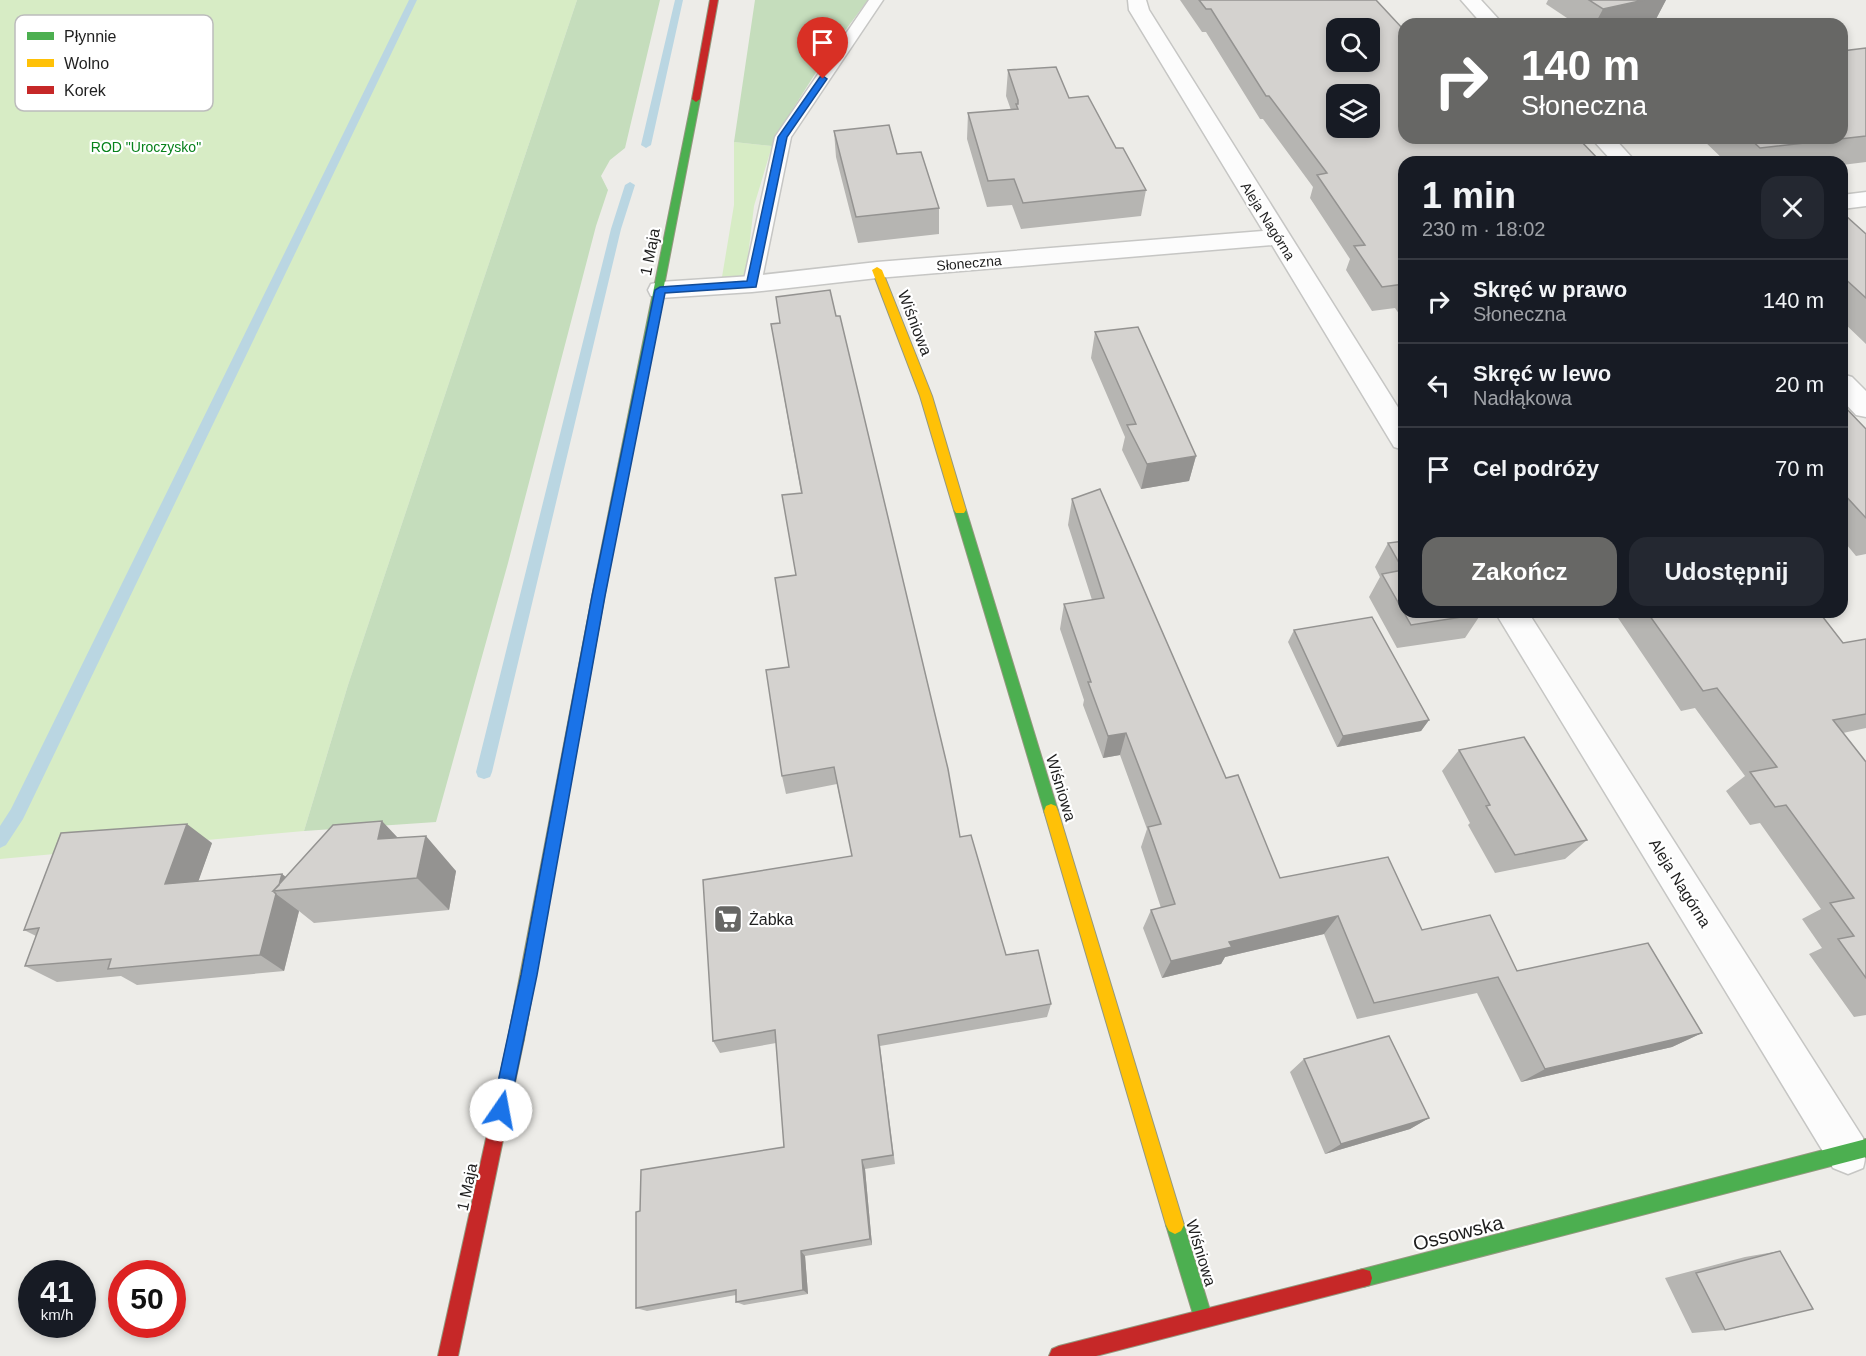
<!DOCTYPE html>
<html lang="pl">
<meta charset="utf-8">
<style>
:root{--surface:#171b24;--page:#242831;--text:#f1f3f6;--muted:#9ea1a6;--line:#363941;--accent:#676765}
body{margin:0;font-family:Arial,sans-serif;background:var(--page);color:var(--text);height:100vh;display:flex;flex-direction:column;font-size:22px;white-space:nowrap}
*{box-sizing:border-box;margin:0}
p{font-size:20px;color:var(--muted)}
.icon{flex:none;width:33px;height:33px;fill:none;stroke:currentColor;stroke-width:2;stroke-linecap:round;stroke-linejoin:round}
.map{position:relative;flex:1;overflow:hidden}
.details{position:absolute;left:1398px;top:156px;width:450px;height:462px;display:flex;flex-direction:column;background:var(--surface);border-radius:18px;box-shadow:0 3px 9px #0003}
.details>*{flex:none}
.top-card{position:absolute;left:1398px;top:18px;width:450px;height:126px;border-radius:18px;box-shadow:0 3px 9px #0003;background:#676765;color:#fff;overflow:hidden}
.buttons{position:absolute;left:1326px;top:18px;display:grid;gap:12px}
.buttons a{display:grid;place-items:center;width:54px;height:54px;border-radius:12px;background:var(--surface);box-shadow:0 3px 9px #0003;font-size:30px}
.speed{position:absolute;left:18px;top:1260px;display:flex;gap:12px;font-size:30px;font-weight:700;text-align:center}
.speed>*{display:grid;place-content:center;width:78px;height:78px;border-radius:50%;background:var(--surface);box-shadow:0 3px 9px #0003;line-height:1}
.speed small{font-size:15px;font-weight:400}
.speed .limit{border:9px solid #d22;background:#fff;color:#111}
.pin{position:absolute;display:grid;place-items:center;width:51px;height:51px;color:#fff;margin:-62px -26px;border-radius:50% 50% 50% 0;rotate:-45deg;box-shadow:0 0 6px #0007}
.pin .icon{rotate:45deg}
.me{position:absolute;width:66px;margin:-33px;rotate:12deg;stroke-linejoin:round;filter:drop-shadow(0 0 4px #0008)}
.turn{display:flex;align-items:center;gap:21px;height:126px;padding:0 24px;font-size:27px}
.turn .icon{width:78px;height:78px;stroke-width:2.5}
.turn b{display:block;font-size:42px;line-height:51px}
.round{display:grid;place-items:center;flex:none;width:63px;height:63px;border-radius:18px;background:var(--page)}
.headline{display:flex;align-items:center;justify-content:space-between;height:102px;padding:0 24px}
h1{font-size:36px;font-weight:800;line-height:45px}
.action{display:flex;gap:12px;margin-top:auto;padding:12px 24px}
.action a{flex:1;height:69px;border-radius:18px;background:var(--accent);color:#fff;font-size:24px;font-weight:800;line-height:69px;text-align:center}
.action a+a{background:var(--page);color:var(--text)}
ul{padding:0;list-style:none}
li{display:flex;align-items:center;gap:18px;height:84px;padding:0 24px;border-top:2px solid var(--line)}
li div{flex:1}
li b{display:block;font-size:22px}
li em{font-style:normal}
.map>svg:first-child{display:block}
.grass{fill:#d7ecc5}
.forest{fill:#c5ddbc}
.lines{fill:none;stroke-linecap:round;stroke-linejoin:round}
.stream{fill:#bad6e2;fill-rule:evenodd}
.lane-casing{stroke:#c6c6c4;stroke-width:3}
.street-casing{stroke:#c6c6c4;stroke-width:3}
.fast-casing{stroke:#94987f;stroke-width:2}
.slow-casing{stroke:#94987f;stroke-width:2}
.jam-casing{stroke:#94987f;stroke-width:2}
.lane{fill:#fcfcfc;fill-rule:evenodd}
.street{fill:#fcfcfc;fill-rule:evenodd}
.fast{fill:#4caf50;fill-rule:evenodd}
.slow{fill:#ffc107;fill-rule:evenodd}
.jam{fill:#c62828;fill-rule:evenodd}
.wall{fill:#b6b5b2}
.shaded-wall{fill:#949391}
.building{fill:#d4d2cf;stroke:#949391;stroke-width:1.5;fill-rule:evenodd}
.route{fill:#1a73e8;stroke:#114b97;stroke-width:1.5}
.labels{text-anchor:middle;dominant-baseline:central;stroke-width:4.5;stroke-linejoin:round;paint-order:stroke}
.far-park-label{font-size:14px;fill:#08821c;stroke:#fff}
.far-street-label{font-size:14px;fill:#1f1f1f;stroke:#fff}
.street-label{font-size:16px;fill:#1f1f1f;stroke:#fff}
.poi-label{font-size:16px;fill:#1f1f1f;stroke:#fff;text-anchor:start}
.near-street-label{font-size:20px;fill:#1f1f1f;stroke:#fff}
.key{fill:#fff;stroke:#bcbcbc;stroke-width:1.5}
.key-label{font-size:16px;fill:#1f1f1f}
</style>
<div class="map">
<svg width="1866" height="1356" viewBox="0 0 1866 1356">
<rect width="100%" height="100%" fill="#edece8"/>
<path class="grass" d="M 0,0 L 577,0 L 348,685 L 304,831 L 0,859 Z
M 734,142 L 772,146 L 754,206 L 746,273 L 740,278 L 722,277 L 734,205 Z"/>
<path class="forest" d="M 577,0 L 660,0 L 625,148 L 610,160 L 601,176 L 608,190 L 596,226 L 508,563 L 436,822 L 304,831 L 348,685 Z
M 755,0 L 868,0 L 829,52 L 775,137 L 772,146 L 734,142 Z"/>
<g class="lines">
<path class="stream" d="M 409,0 L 417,0 L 23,819 L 6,845 L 0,848 L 0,826 L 11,809 Z
M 675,0 L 683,0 L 651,145 L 646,148 L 641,145 Z
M 630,182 L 635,185 L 621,229 L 492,772 L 490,777 L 484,779 L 478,777 L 476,772 L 611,229 L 625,185 Z"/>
<g class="lane-casing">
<path id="lane" d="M 869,0 L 883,0 L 791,137 L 761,284 L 758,288 L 746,288 L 743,284 L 775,137 Z"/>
</g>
<g class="street-casing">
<path id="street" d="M 1128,0 L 1146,0 L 1149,10 L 1404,417 L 1404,450 L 1394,447 L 1272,245 L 877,278 L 752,292 L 660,298 L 651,296 L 648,290 L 651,284 L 660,282 L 752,276 L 877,262 L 1263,231 L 1129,10 Z
M 1461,0 L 1481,0 L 1503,24 L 1482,24 Z
M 1591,138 L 1614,138 L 1636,162 L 1613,162 Z
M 1866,192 L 1866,206 L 1842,209 L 1842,195 Z
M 1842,374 L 1852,377 L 1866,391 L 1866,417 L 1856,415 L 1842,400 Z
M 1495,612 L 1528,612 L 1863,1138 C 1866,1148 1866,1158 1863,1168 L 1848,1174 L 1833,1168 Z"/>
</g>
<g class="fast-casing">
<path id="fast" d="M 696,96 L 700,99 L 608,576 L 602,581 L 596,576 L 692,99 Z
M 960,506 L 966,510 L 1058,811 L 1056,816 L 1051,818 L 1046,816 L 1044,811 L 954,510 Z
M 1866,1139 L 1866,1157 L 1363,1287 L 1356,1285 L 1354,1278 L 1356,1271 L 1363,1269 Z
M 1175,1216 L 1181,1219 L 1184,1225 L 1212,1317 L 1210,1324 L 1203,1326 L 1196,1324 L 1194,1317 L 1166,1225 L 1169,1219 Z"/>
</g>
<g class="slow-casing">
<path id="slow" d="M 877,267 L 882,270 L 932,396 L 966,510 L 964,513 L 956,513 L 954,510 L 920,396 L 872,270 Z
M 602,571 L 608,576 L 524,1039 L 522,1045 L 516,1047 L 510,1045 L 508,1039 L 596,576 Z
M 1051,804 L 1056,806 L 1058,811 L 1184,1225 L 1181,1231 L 1175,1234 L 1169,1231 L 1166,1225 L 1044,811 L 1046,806 Z"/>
</g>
<g class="jam-casing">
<path id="jam" d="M 710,0 L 718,0 L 700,99 L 696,102 L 692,99 Z
M 516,1031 L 522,1033 L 524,1039 L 458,1356 L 438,1356 L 508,1039 L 510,1033 Z
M 1363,1269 L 1370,1271 L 1372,1278 L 1370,1285 L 1363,1287 L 1096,1356 L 1049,1356 L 1052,1349 L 1059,1346 Z"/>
</g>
<use href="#lane" class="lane"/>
<use href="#street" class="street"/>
<use href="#fast" class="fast"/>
<use href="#slow" class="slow"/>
<use href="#jam" class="jam"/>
</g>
<path class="wall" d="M 1180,0 L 1376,0 L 1404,162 L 1404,321 L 1395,308 L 1372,311 L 1346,270 L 1350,259 L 1310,198 L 1313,187 L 1263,119 L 1260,119 L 1206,32 L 1202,32 Z
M 1548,0 L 1666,0 L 1656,19 L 1635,24 L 1576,24 L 1546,4 Z
M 1866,48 L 1866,162 L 1842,165 L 1842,162 L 1726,162 L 1701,138 L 1842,138 Z
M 1008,70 L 1069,98 L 1116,148 L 1146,190 L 1141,216 L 1021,229 L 1012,205 L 987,207 L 967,139 L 968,113 L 1011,110 L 1006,96 Z
M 834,131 L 897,154 L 939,208 L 939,234 L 858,243 L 836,157 Z
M 1842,216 L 1866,234 L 1866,344 L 1842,321 Z
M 771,324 L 960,837 L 1006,955 L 1051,1004 L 1047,1017 L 880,1046 L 895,1164 L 865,1169 L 872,1245 L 805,1256 L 808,1294 L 744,1305 L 736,1302 L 736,1295 L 647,1311 L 636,1308 L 640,1211 L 784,1147 L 776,1043 L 720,1053 L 713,1041 L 852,856 L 837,784 L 786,794 L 782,776 L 801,493 Z
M 1095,332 L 1196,456 L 1189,481 L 1141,489 L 1122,450 L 1125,437 L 1091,358 Z
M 1842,404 L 1866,429 L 1866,554 L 1856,556 L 1842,539 Z
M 1072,499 L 1226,778 L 1280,878 L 1422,930 L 1517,971 L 1702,1033 L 1672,1047 L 1521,1082 L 1477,993 L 1357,1019 L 1324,934 L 1225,957 L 1221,964 L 1162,978 L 1143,928 L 1151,910 L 1161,908 L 1141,847 L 1147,829 L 1120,755 L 1103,758 L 1083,705 L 1084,700 L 1060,629 L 1064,604 L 1092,600 L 1068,525 Z
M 1388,543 L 1481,614 L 1465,638 L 1397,648 L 1369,597 L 1380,577 L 1375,567 Z
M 1614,612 L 1819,612 L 1843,643 L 1866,639 L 1866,728 L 1843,733 L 1866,762 L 1866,1015 L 1854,1017 L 1809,954 L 1822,948 L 1802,919 L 1821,909 L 1760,823 L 1750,825 L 1726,791 L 1745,776 L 1695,708 L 1681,711 Z
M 1294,630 L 1429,720 L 1421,731 L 1337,747 L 1288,642 Z
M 1459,750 L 1587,840 L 1565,859 L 1495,873 L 1468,825 L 1470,823 L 1442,771 Z
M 398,838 L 456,871 L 449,910 L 314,923 L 299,911 L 284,971 L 137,985 L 121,976 L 57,982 L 25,966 L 36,936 L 24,930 L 212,843 L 198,881 L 282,874 L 286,877 Z
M 1304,1059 L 1429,1118 L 1410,1129 L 1325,1154 L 1290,1072 Z
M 1780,1251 L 1725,1330 L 1692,1333 L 1665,1278 L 1745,1257 Z"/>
<path class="shaded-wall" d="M 1644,0 L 1666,0 L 1656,19 L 1635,24 L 1595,24 L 1603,9 Z
M 1196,456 L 1189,481 L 1141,489 L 1147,464 Z
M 1429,720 L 1421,731 L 1337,747 L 1343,736 Z
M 1126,733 L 1120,755 L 1103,758 L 1108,736 Z
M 382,821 L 415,856 L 378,839 Z
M 187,824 L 212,843 L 191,902 L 165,884 Z
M 426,836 L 456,871 L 449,910 L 417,878 Z
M 282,874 L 300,889 L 277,891 Z
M 276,894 L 299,911 L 284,971 L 260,955 Z
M 1338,916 L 1324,934 L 1225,957 L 1221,964 L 1162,978 L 1171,961 L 1229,942 Z
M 1702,1033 L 1672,1047 L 1521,1082 L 1545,1069 Z
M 1429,1118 L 1410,1129 L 1325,1154 L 1341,1144 Z
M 862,1160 L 865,1169 L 872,1245 L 870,1239 Z
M 801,1251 L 805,1256 L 808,1294 L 803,1290 Z"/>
<path class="building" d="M 1199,0 L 1376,0 L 1404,30 L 1404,138 L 1578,138 L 1601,162 L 1404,162 L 1404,284 L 1382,287 L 1354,246 L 1365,245 L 1317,175 L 1327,173 L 1269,96 L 1266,96 L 1211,9 L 1206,9 ZM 1336,28 L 1370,28 L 1370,62 L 1336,62 ZM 1336,94 L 1370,94 L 1370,128 L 1336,128 Z
M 1589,0 L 1644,0 L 1603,9 Z
M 1866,48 L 1866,136 L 1760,148 L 1749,138 L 1842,138 L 1842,51 Z
M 1056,67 L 1069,98 L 1088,96 L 1116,148 L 1123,148 L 1146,190 L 1023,203 L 1014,179 L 988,181 L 968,113 L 1018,109 L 1016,104 L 1018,104 L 1018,100 L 1008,70 Z
M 889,125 L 897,154 L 921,152 L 939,208 L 856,217 L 834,131 Z
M 1842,216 L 1846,216 L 1866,234 L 1866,298 L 1842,276 Z
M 830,290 L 836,316 L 840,316 L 948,769 L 960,837 L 971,835 L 1006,955 L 1038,950 L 1051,1004 L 878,1035 L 893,1155 L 862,1160 L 870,1239 L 801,1251 L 803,1290 L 736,1302 L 736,1290 L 636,1308 L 636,1212 L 640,1211 L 641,1170 L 784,1147 L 775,1030 L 713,1041 L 703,880 L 852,856 L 834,767 L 782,776 L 766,670 L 789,667 L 775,578 L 796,575 L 782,495 L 802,493 L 771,324 L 780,323 L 776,297 Z
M 1138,327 L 1196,456 L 1147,464 L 1127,425 L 1136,424 L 1095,332 Z
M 1842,404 L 1866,429 L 1866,518 L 1842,492 Z
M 1100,489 L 1226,778 L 1238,775 L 1280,878 L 1388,857 L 1422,930 L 1490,915 L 1517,971 L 1648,943 L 1702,1033 L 1545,1069 L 1498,977 L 1374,1003 L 1338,916 L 1229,942 L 1232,947 L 1171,961 L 1151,910 L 1175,904 L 1148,827 L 1161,824 L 1126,733 L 1108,736 L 1088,682 L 1091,682 L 1064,604 L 1104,598 L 1072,499 Z
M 1404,541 L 1404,612 L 1479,612 L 1481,614 L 1411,625 L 1382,574 L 1403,570 L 1388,543 Z
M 1647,612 L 1819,612 L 1843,643 L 1866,639 L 1866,714 L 1833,720 L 1866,762 L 1866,978 L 1838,939 L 1854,936 L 1830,903 L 1854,898 L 1786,805 L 1775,807 L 1750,772 L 1777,767 L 1717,688 L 1703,691 Z
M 1372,617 L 1429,720 L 1343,736 L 1294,630 Z
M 1524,737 L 1587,840 L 1515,855 L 1486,806 L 1490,805 L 1459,750 Z
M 382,821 L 378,839 L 426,836 L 417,878 L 273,891 L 333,825 Z
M 187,824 L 165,884 L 282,874 L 279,885 L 273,891 L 276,894 L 260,955 L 108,969 L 111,959 L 25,966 L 39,928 L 24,930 L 61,833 Z
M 1389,1036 L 1429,1118 L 1341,1144 L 1304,1059 Z
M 1780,1251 L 1813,1309 L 1725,1330 L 1696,1273 Z"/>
<path class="route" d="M 823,76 L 827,79 L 787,137 L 756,287 L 665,293 L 605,596 L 537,975 L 509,1110 L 507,1116 L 501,1119 L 494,1116 L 492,1110 L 521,975 L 592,596 L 655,290 L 660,287 L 747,281 L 778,137 L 820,77 Z"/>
<defs>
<g id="supermarket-square" transform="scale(1.5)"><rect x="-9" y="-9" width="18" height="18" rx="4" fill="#676765" stroke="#fff"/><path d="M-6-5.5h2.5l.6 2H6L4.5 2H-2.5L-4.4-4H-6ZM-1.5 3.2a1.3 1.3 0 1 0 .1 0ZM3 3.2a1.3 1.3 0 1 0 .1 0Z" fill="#fff"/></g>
</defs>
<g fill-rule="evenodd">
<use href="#supermarket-square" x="728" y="919"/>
</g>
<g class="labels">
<g class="far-park-label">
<text x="146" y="147">ROD "Uroczysko"</text>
</g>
<g class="far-street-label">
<text transform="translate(1268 221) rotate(58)">Aleja Nagórna</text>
<text transform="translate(969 263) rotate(-5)">Słoneczna</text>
</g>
<g class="street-label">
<text transform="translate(650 252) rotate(-79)">1 Maja</text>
<text transform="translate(915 323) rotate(69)">Wiśniowa</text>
<text transform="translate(1061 788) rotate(73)">Wiśniowa</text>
<text transform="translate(1680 883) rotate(58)">Aleja Nagórna</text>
<text transform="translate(467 1187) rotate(-78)">1 Maja</text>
<text transform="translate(1201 1253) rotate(73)">Wiśniowa</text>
</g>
<g class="poi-label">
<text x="749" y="919">Żabka</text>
</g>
<g class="near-street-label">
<text transform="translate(1458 1233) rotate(-14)">Ossowska</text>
</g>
</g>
<rect x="15" y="15" width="198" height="96" rx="9" class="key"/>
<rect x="27" y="32" width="27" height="8" fill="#4caf50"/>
<rect x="27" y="59" width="27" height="8" fill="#ffc107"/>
<rect x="27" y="86" width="27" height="8" fill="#c62828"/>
<g class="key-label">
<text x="64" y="42">Płynnie</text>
<text x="64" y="69">Wolno</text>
<text x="64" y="96">Korek</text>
</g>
</svg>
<div class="buttons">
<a><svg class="icon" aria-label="search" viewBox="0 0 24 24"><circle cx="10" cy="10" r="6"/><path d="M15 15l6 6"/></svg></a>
<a><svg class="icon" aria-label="layers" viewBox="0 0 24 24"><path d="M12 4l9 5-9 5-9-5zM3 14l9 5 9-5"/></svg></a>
</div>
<div class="speed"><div>41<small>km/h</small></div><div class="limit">50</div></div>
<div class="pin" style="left:823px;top:79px;background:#d93025"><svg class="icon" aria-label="arrive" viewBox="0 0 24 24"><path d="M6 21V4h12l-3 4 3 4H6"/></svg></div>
<svg class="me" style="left:501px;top:1110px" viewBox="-20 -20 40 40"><circle r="19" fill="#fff"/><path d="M0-13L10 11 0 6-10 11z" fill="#1a73e8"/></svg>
<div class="top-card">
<div class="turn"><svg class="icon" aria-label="right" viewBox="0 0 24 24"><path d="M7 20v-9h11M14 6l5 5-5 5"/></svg><div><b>140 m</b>Słoneczna</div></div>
</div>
<section class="details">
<div class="headline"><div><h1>1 min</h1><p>230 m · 18:02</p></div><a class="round"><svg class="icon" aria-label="close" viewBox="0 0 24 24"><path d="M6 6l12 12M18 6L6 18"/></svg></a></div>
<ul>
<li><svg class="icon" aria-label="right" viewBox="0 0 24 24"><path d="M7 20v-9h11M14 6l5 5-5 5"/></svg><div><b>Skręć w prawo</b><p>Słoneczna</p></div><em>140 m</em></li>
<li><svg class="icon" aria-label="left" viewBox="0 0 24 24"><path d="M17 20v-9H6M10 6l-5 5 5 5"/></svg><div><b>Skręć w lewo</b><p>Nadłąkowa</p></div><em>20 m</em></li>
<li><svg class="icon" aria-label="arrive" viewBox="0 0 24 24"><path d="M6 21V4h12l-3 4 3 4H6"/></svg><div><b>Cel podróży</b></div><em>70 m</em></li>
</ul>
<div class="action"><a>Zakończ</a><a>Udostępnij</a></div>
</section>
</div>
